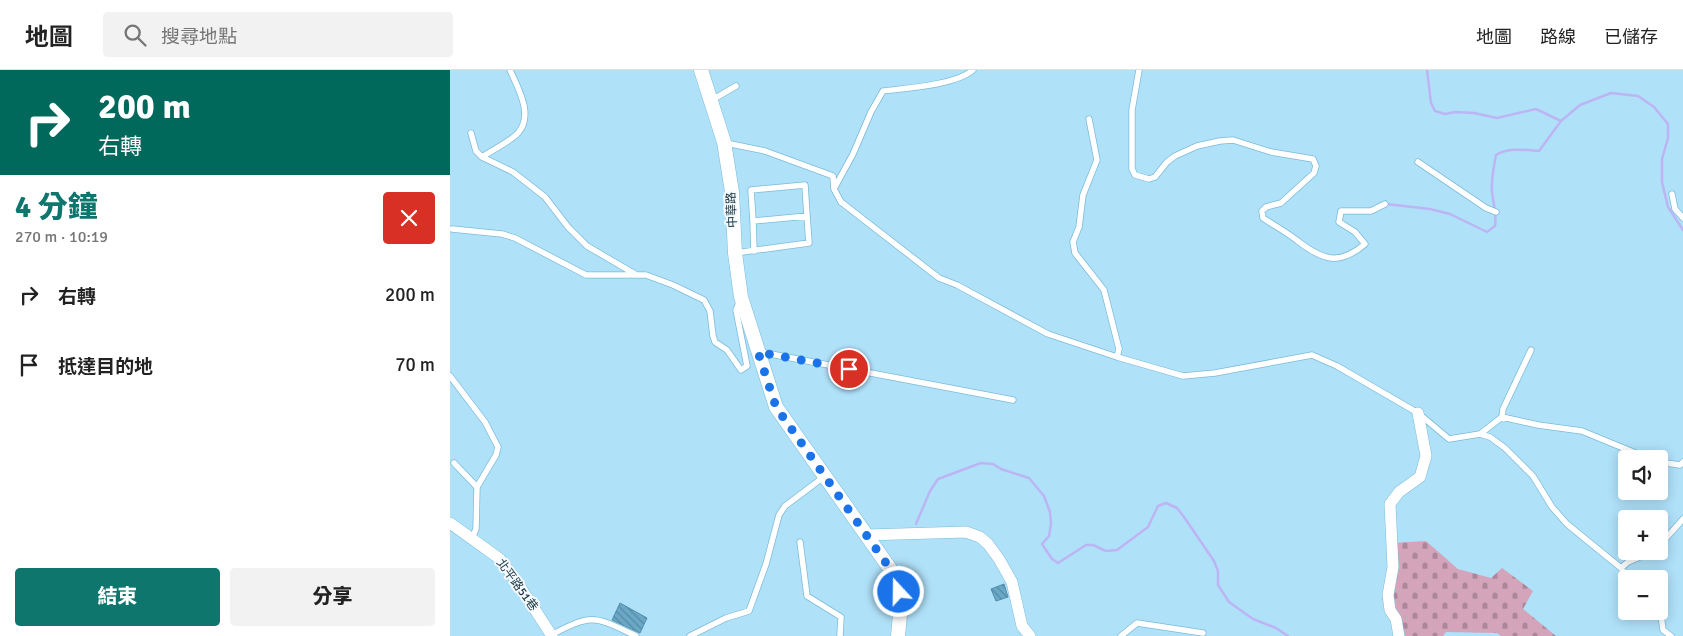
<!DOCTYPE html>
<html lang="zh-TW">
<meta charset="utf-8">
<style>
:root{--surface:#fff;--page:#f2f2f2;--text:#222;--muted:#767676;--line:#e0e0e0;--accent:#0f766e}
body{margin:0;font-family:Signika,"Noto Sans TC",sans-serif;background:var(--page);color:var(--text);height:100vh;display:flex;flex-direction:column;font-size:19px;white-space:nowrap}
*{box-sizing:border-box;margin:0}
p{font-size:16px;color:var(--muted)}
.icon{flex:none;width:28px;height:28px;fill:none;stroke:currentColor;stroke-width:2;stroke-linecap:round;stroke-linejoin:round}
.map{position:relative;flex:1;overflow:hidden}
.details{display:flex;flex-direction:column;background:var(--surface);width:450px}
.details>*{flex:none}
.guide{background:#00695c;color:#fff;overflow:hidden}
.tools{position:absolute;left:1168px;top:380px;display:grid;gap:10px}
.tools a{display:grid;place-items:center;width:50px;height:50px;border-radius:5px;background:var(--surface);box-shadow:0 2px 12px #0003;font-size:25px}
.pin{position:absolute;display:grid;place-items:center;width:42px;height:42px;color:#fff;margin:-21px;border:2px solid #fff;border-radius:50%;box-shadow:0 1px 5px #0007}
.me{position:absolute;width:55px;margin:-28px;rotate:339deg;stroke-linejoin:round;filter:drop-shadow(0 0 4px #0008)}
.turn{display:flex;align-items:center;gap:18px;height:105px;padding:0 15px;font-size:22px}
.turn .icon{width:65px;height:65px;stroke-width:2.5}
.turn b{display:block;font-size:35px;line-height:42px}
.round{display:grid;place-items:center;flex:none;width:52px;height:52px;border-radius:5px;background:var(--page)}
.head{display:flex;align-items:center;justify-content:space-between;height:85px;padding:0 15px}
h1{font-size:30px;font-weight:800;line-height:38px;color:var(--accent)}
.button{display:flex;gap:10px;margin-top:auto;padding:10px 15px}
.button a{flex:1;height:58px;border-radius:5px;background:var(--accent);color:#fff;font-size:20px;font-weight:800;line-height:58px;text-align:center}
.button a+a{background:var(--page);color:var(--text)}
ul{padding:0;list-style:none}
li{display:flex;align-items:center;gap:15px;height:70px;padding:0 15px}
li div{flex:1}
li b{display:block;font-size:19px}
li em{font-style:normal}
header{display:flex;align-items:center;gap:30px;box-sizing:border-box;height:70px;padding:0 25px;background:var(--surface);border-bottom:1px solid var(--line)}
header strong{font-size:24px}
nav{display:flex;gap:28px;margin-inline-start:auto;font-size:18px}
.search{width:350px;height:45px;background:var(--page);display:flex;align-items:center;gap:12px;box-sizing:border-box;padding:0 18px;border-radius:5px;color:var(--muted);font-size:19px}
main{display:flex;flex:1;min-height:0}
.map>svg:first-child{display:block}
.cemetery{fill:url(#cemetery-stones)}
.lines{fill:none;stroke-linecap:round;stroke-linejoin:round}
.stream{stroke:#bdb5f3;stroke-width:2.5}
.building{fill:url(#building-back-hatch);stroke:#508eab}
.service-casing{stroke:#7cbbd9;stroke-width:7}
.minor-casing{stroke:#7cbbd9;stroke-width:12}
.tertiary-casing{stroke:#7cbbd9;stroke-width:15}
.service{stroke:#fff;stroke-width:5.5}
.minor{stroke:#fff;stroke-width:11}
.tertiary{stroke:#fff;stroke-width:14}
.route{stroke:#1a73e8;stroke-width:9;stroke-dasharray:0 16.2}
.labels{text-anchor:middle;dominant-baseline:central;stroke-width:4;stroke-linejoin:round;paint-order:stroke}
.street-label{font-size:12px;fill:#1b3541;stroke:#f4fafd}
</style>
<header>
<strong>地圖</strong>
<div class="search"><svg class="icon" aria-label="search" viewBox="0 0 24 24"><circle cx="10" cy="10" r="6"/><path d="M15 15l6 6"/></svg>搜尋地點</div>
<nav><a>地圖</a><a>路線</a><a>已儲存</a></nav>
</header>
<main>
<section class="details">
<div class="guide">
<div class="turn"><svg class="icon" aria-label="right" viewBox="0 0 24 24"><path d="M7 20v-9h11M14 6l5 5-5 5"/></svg><div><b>200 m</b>右轉</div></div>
</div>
<div class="head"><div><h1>4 分鐘</h1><p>270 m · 10:19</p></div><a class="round" style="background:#d93025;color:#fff"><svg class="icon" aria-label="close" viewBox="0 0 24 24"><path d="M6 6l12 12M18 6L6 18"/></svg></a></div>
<ul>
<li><svg class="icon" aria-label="right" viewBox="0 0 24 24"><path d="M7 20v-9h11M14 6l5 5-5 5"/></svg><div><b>右轉</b></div><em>200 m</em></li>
<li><svg class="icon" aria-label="arrive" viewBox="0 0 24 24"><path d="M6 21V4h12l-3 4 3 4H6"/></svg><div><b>抵達目的地</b></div><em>70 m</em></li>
</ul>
<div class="button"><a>結束</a><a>分享</a></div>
</section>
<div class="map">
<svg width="1233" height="566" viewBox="0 0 1233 566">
<defs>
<pattern id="cemetery-stones" width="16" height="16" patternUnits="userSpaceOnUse" patternTransform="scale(1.25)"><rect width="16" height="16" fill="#d4a5ba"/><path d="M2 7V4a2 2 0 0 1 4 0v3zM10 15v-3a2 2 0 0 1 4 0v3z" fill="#ab8799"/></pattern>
<pattern id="building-back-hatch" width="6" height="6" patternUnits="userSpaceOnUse" patternTransform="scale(1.25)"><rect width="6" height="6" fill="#6aa8c6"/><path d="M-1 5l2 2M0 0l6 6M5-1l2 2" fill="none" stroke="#568aa2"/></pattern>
</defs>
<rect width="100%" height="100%" fill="#afe1f9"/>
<path class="cemetery" d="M 976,471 L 1008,499 L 1041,508 L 1052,498 L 1083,521 L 1073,539 L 1106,566 L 1051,566 L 1047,563 L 996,562 L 993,566 L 946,566 L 942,550 L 932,529 L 941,473 Z"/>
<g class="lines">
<path class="stream" d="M 977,0 L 981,33 L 985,41 L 995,44 L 1005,42 L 1024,43 L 1047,48 L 1086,39 L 1111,51
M 936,134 L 980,139 L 1000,144 L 1037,162 L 1045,156 C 1047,144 1043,133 1042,121 C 1041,109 1044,96 1046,85 C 1059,77 1075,80 1089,81 L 1111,51 L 1130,35 L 1161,23 L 1188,26 L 1204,37 L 1218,54 L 1218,68 L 1212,89 L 1212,112 L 1218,137 L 1233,160
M 466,454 L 480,421 L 488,409 L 531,393 L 543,394 L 551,399 L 579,408 L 594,426 L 600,442 L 601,454 L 599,466 L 592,474 L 602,489 L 608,493 L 636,475 L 643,475 L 656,481 L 667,480 L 698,457 L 708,436 L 716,433 L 727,438 L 734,447 L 764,491 L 768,501 L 768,515 L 779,532 L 803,549 L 826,558 L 838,566"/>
</g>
<path class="building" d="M 554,514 L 558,527 L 546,531 L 541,519 Z
M 170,533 L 197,548 L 190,563 L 162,550 Z"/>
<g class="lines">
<g class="service-casing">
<path id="service" d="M 60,0 C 68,18 84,45 68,63 C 61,71 42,80 32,87 L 63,102 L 95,127 L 118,157 L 137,176 L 185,204
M 689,0 L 682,40 L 682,99 L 685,105 L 699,109 L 705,107 L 717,92 L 725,86 L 747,76 L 770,71 L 783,70 L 821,82 L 863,89 L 866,96 L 864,103 L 831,133 L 816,137 L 812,141 L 813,148 C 825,156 838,163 849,172 C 873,190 889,196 915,174 L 905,162 L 889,152 L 891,141 L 921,141 L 935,134
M 262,30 L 286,16
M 639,49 L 647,90 L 633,125 L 629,157 L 623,172 L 625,183 L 654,220 L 669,279 L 667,287
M 21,63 L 26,81 L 32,87
M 276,73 L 315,81 L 383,106 L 384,119 L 391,132 L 489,208 L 507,215 L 598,264 L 667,287 L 733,306 L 765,303 L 862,285 L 887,296 L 968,343 L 999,369 L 1030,364 L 1040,367 L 1055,378 L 1083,406 L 1102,437 L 1117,454 L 1171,498 L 1180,509
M 968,92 L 1036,138 L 1046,142
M 385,117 L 403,84 L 421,42 L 433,21 C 457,18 506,15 523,0
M 1222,124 L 1225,139 L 1233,148
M 303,151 L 301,120 L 355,115 L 357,146
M 2,159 L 52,164 L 65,168 L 136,205 L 196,205 L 223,215 L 254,230 L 260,241 L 263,266 L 265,272 L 277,280 L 291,300 L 297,296 L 286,240 L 290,230
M 285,183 L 359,173 L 357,146 L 303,151 L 304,181
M 310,282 L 563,330
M 0,306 L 35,352 L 48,377 L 46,385 L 27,417 L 26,459 L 22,468
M 1052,347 L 1053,339 L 1081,280
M 1030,364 L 1052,347 L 1088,355 L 1132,361 L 1200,389
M 1209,392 L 1230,395 L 1233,392
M 4,393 L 27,417
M 350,472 L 357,526 L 391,547 L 390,566
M 1209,476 L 1233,449
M 1171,498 L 1178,492 L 1204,481
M 1208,541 L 1211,545 L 1213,560 L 1221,566
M 101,565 C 143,543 144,546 186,566
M 240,566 L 276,548 L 299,541 L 316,494 L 329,445 L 335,436 L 375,406
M 671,566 L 687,553 L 753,563"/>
</g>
<g class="minor-casing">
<path id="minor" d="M 0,453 L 50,489 L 63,506 L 102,566
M 416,465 L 516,462 L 530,467 L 538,474 L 549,489 L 562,512 L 572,556 L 580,566
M 949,566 L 946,549 L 940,540 L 938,525 L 943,497 L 940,434 L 949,422 L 970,407 L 976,386 L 968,343"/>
</g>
<g class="tertiary-casing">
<path id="tertiary" d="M 251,0 L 274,72 L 282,122 L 285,183 L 291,227 L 326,337 L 448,510 L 451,534 L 448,566"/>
</g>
<use href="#service" class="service"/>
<use href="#minor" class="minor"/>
<use href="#tertiary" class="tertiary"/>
</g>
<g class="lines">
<path class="route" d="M 399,299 L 308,282 L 326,337 L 448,510 L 449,522"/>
</g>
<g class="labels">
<g class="street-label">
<text transform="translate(282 140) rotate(-93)">中華路</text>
<text transform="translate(67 515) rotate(54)">北平路51巷</text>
</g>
</g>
</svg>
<div class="tools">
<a><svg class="icon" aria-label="sound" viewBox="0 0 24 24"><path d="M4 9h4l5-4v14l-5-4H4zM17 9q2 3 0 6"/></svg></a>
<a>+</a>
<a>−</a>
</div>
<div class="pin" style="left:399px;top:299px;background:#d93025"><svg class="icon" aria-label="arrive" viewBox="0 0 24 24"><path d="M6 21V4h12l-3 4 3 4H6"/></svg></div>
<svg class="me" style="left:449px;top:522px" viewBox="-20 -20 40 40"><circle r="17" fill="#1a73e8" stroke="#fff" stroke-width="3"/><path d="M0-11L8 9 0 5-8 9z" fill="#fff"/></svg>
</div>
</main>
